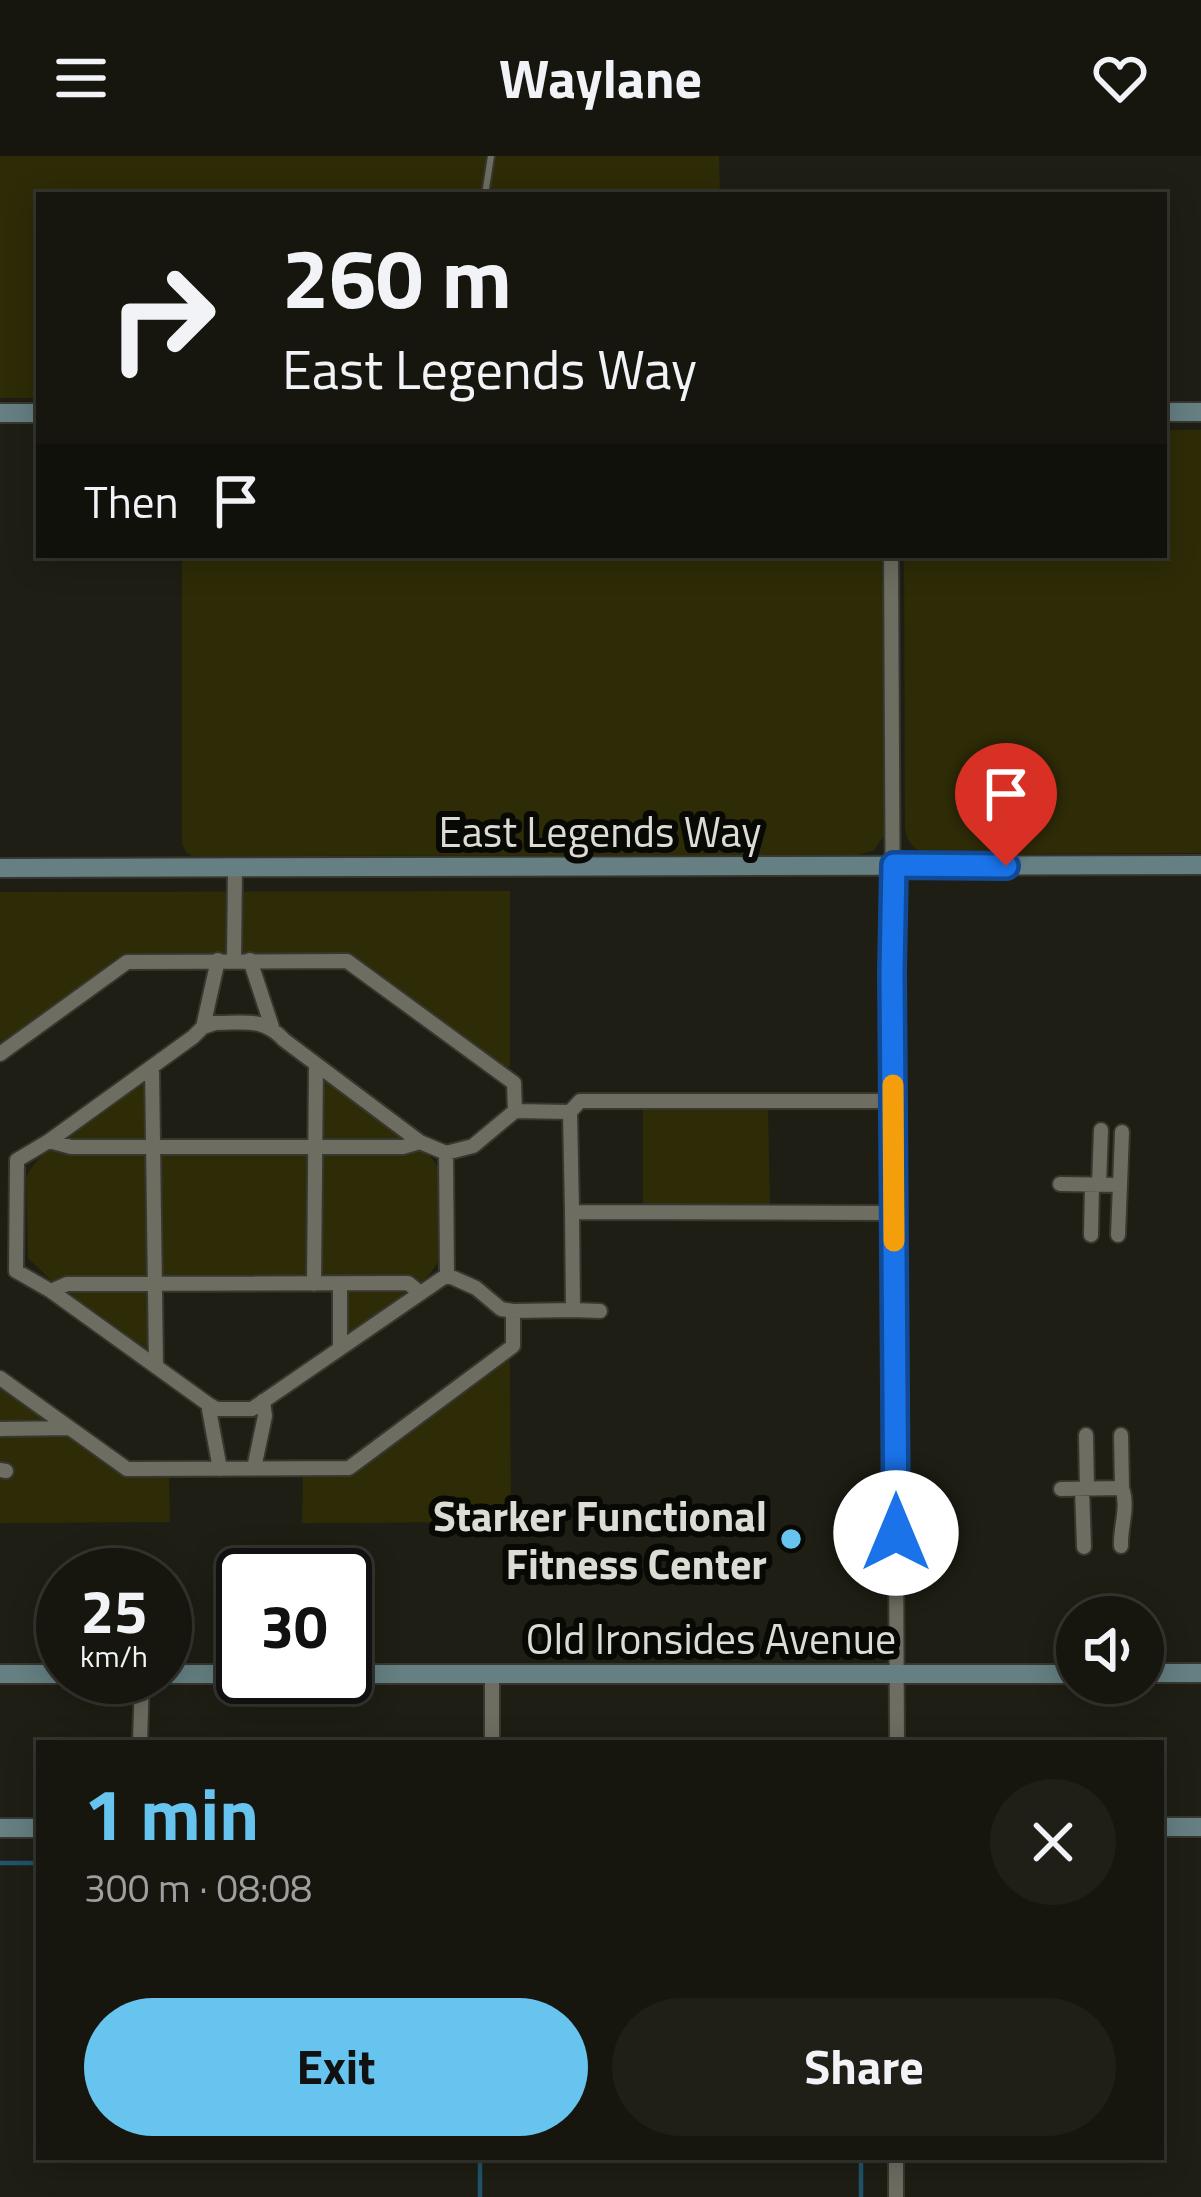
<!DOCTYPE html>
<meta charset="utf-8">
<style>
:root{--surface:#16160f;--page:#1f1f18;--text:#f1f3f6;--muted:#9e9f9e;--line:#35352f;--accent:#66c4ef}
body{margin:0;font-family:"Titillium Web",sans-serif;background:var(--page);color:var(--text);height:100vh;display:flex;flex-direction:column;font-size:45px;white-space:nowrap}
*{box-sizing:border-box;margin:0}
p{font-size:39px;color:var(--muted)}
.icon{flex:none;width:66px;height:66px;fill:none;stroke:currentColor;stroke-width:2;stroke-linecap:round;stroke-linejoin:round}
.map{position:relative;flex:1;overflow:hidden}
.details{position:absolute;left:36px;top:1584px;width:1128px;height:420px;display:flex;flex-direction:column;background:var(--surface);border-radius:0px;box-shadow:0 6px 30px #0003,0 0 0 3px var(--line)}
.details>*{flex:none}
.hud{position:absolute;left:36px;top:36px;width:1131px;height:366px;border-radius:0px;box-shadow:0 6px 30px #0003,0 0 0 3px var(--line);background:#16160f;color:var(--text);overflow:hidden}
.buttons{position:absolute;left:1056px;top:1440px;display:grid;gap:24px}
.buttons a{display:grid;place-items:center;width:108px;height:108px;border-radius:50%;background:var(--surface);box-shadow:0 6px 30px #0003,0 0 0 3px var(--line);font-size:60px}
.speed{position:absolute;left:36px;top:1392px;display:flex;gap:24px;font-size:60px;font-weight:700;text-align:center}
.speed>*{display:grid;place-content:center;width:156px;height:156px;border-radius:50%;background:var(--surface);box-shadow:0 6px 30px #0003,0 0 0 3px var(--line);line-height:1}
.speed small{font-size:30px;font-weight:400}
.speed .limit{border:6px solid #111;border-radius:18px;background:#fff;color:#111}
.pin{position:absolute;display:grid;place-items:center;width:102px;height:102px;color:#fff;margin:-123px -51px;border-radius:50% 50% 50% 0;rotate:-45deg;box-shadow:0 0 12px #0007}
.pin .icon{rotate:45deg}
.me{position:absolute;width:132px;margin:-66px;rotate:0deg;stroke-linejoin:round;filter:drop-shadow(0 0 9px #0008)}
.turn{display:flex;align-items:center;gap:42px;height:252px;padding:0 48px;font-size:54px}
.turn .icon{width:156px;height:156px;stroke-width:2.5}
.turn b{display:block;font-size:84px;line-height:102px}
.then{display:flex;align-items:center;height:114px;padding:0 48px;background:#0003;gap:24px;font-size:45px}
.round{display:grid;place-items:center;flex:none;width:126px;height:126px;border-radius:63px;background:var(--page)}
.head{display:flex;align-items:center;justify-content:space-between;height:204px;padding:0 48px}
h1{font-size:72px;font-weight:700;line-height:90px;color:var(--accent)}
.cta{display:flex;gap:24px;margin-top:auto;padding:24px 48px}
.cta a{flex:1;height:138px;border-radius:72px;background:var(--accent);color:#111;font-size:48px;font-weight:700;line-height:138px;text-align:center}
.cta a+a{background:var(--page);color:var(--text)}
header{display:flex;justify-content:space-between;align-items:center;height:156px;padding:0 48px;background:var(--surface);font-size:54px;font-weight:700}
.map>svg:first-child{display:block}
.green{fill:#2e2b07}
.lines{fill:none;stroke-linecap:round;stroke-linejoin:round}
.stream{stroke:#20546a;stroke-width:4.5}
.lane-casing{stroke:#373730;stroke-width:10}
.street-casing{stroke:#373730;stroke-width:18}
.secondary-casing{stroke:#373730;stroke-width:22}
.lane{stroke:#6d6d61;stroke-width:6}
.street{stroke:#6d6d61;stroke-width:14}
.secondary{stroke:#657f82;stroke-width:18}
.route-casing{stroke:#114b97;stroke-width:30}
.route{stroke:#1a73e8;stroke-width:21}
.slow{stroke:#f59e0b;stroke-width:21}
.poi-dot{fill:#66c4ef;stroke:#080805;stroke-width:4.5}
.labels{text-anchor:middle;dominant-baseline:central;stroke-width:12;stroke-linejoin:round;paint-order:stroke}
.street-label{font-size:42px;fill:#dcdcd5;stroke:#080805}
.poi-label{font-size:42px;font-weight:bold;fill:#dcdcd5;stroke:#080805;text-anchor:end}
</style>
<header><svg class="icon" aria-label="menu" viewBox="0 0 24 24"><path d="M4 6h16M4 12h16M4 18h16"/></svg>Waylane<svg class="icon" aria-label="heart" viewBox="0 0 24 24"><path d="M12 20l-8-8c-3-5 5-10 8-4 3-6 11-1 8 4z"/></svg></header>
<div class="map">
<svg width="1201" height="2041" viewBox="0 0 1201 2041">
<rect width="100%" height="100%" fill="#1e1e14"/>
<path class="green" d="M 0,0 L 719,0 L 720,39 L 39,39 L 39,242 L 0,242 Z
M 1164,274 L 1201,274 L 1201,697 L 925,698 C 912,691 907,686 905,672 L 904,399 L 1164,399 Z
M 182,399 L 883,399 L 884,680 L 874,694 L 858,699 L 192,700 L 186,696 L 182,688 Z
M 510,735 L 510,910 L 507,914 L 344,798 L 128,798 L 0,889 L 0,736 Z
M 321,920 C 348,939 430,987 440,1015 L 440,1102 C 427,1132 377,1159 350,1178 L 347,1178 L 344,1121 L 151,1121 L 149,1196 L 146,1196 L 66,1139 L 28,1102 L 26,1022 C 42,986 112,946 145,922 L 150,996 L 320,995 Z
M 768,950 L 770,1049 L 767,1052 L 645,1051 L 643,1049 L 643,952 Z
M 507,1203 L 510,1205 L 511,1366 L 302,1367 L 303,1318 L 349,1318 Z
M 0,1228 L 127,1319 L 169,1319 L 170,1366 L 0,1367 Z"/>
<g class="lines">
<path class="stream" d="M 0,1707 L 39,1707
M 480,2041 L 480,2001
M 861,2041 L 861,2001"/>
<g class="lane-casing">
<path id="lane" d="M 485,39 L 491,0"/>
</g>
<g class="street-casing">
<path id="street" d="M 891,399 L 897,1587
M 234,804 L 235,713
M 250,804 L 272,871
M 215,867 C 244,867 263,861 284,884 L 420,986 L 446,997 L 447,1119 L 252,1253 L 217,1253 L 208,1248 L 51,1135 L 16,1115 L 17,1004 L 49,985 L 193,881 L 203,871 Z
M 203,871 L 218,804
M 0,898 L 127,806 L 347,805 L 514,927 L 515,955 L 473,990 L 446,997
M 152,911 L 156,1210
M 515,955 L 570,956 L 572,1056 L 894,1057
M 570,956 L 580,945 L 893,945
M 49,985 L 71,991 L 403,991 L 420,986
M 1060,1028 L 1120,1029 L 1118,1079
M 1099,1029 L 1101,974
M 1120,1029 L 1122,976
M 1091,1079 L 1092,1029
M 314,1128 L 316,908
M 51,1135 L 67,1128 L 408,1127 L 419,1136
M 573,1154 L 600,1155
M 513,1155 L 573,1154 L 572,1056
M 340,1191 L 340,1128
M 0,1222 L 127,1313 L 349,1312 L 513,1190 L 513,1155 L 501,1153 L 476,1132 L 447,1119
M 208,1248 L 220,1313
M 0,1273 L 70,1272
M 1086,1279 L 1087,1333
M 254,1312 L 265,1260 L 263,1245
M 0,1314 L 6,1315
M 1061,1333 L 1122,1332 L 1121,1279
M 1082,1333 L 1084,1391
M 1121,1390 C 1120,1370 1129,1352 1122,1332
M 140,1587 L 142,1521
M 492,1587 L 492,1518
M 896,2041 L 896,2001"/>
</g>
<g class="secondary-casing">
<path id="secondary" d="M 1164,256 L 1201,256
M 0,257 L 39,257
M 0,712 L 1201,709
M 1143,1517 L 1201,1517
M 0,1518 L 63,1518
M 165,1518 L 243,1518
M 345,1518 L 1077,1518
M 1161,1671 L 1201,1671
M 0,1672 L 39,1672"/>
</g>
<use href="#lane" class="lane"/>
<use href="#street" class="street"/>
<use href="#secondary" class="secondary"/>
</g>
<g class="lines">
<g class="route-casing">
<path id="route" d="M 896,1377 L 892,815 L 894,709 L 1006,710"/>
</g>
<use href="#route" class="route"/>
<path class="slow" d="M 893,929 L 894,1085"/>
</g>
<circle class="poi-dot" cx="791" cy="1383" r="12"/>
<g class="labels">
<g class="street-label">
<text x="600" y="675">East Legends Way</text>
<text x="711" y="1482">Old Ironsides Avenue</text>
</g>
<g class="poi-label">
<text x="767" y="1359">Starker Functional<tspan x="767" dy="48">Fitness Center</tspan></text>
</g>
</g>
</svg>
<div class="buttons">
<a><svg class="icon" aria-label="sound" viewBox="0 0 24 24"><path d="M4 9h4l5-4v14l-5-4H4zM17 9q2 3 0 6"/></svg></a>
</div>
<div class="speed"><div>25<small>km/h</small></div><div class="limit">30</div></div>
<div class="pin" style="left:1006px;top:710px;background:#d93025"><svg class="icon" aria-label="arrive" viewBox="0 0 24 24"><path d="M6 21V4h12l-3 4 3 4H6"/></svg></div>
<svg class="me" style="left:896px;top:1377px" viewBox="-20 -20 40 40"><circle r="19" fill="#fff"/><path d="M0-13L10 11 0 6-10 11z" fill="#1a73e8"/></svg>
<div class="hud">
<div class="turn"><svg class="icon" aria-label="right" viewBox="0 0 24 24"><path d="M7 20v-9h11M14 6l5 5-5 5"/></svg><div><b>260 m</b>East Legends Way</div></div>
<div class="then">Then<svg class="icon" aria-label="arrive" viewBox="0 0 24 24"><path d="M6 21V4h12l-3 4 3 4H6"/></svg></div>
</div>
<section class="details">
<div class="head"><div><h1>1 min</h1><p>300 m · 08:08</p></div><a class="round"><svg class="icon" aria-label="close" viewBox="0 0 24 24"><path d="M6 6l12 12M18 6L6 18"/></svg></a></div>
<div class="cta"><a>Exit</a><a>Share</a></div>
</section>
</div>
